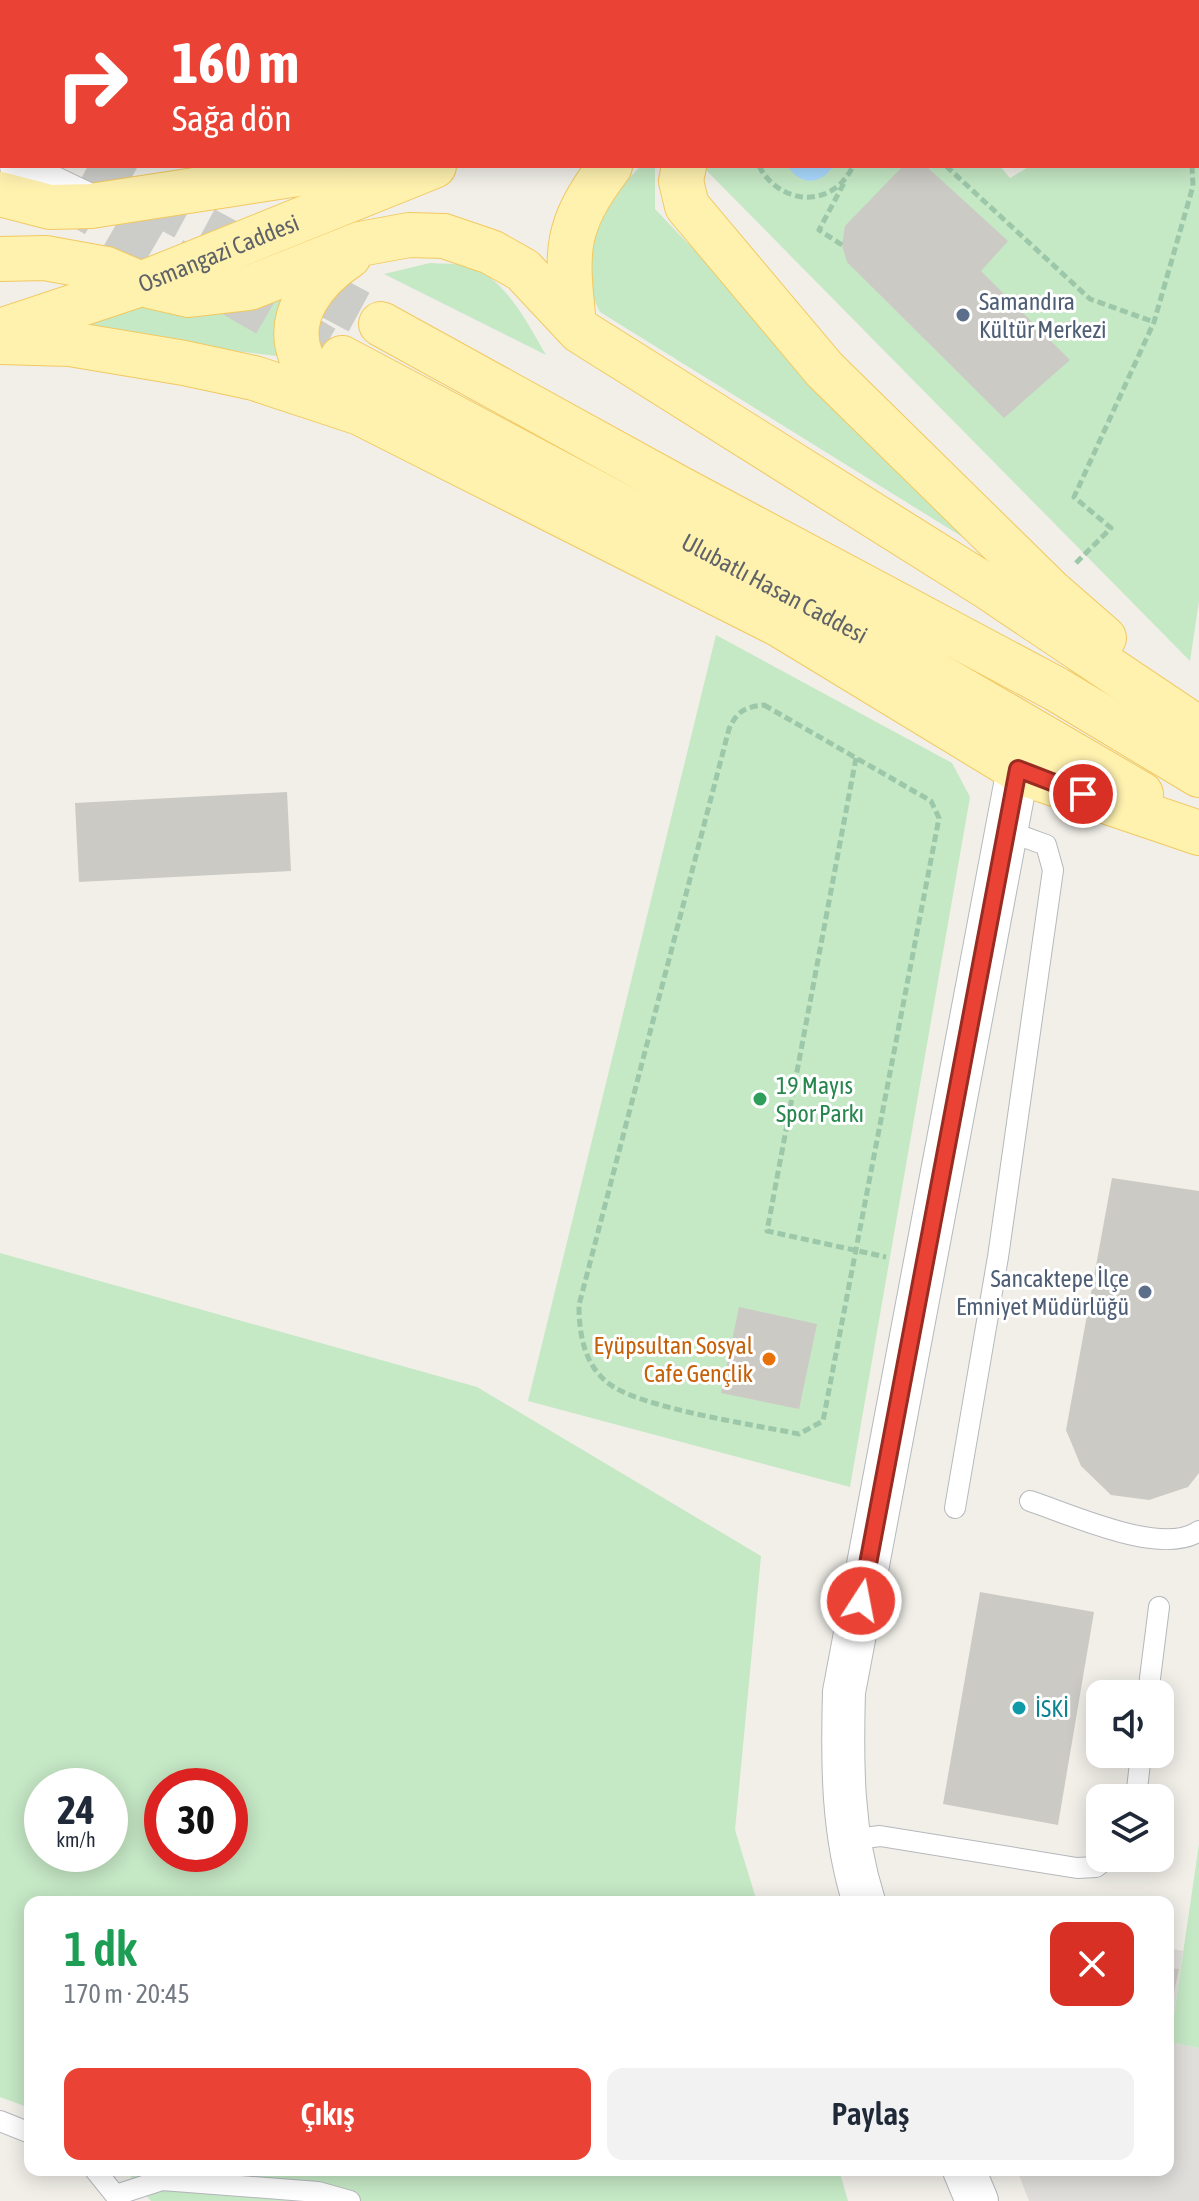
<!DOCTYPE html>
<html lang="tr">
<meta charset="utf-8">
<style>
:root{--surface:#fff;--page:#f2f2f3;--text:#1f2937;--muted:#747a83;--accent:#ea4335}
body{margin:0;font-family:"Asap Condensed",sans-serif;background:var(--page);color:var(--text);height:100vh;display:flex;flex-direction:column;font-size:30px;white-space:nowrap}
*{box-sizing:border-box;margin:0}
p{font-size:26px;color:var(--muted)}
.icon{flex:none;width:44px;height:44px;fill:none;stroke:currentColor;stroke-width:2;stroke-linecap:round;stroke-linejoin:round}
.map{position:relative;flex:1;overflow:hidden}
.drawer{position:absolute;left:24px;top:1896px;width:1150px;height:280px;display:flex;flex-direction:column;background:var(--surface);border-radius:16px;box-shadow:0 4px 20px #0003}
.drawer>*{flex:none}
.banner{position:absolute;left:0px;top:0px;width:1200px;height:168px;box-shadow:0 4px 20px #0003;background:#ea4335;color:#fff;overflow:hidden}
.buttons{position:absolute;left:1086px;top:1680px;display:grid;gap:16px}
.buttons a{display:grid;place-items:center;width:88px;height:88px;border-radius:16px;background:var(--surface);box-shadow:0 4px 20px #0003;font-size:40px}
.speed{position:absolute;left:24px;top:1768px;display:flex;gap:16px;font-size:40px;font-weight:700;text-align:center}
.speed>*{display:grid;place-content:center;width:104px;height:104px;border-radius:50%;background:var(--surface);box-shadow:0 4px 20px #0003;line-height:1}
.speed small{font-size:20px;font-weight:400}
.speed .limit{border:12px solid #d22;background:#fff;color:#111}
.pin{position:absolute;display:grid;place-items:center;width:68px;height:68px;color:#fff;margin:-34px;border:4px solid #fff;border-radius:50%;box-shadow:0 2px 8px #0007}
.me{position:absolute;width:88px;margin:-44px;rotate:11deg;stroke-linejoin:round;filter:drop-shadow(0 0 6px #0008)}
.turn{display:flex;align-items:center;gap:28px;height:168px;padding:0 40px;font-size:36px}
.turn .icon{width:104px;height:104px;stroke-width:2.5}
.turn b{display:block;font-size:56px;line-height:68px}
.round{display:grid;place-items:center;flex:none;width:84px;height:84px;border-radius:16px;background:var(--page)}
.overview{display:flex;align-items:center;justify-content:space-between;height:136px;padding:0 40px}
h1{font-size:48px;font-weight:600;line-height:60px;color:#1e9e55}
.primary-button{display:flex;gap:16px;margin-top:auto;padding:16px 40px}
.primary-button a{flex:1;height:92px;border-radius:16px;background:var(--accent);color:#fff;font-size:32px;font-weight:600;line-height:92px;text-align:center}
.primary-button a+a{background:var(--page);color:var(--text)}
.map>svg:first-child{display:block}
.commercial{fill:#fef7e0}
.industrial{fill:#e0deda}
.education{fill:#e1ded6}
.green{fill:#c5e8c5;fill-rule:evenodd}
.water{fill:#aadaff}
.building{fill:#cccac5}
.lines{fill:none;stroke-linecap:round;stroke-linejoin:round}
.primary-tunnel{stroke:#ccccc8;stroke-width:44;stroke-dasharray:44 22;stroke-linecap:butt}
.lane-casing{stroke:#b5b8bc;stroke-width:22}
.street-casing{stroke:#b5b8bc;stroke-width:44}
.primary-casing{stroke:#f2c960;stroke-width:46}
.path{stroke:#9cc7a9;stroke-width:5;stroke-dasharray:8 4;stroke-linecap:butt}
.lane{stroke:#fff;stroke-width:20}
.street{stroke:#fff;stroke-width:42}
.primary{stroke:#fff2af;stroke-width:44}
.route-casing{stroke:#982c22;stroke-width:20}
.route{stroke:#ea4335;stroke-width:14}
.service-dot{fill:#5c6f8a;stroke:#fff;stroke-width:3}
.leisure-dot{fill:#2e9e5b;stroke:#fff;stroke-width:3}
.food-dot{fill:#e8710a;stroke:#fff;stroke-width:3}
.culture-dot{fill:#0f9aa8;stroke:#fff;stroke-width:3}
.labels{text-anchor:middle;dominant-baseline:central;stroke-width:6;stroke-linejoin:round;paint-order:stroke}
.street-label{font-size:24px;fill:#5f6368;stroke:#fff}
.service-label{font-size:24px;fill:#4e5e75;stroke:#fff;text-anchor:start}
.leisure-label{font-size:24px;fill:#27864d;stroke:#fff;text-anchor:start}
.food-label{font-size:24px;fill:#c56008;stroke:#fff;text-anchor:end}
.culture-label{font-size:24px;fill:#0d838f;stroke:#fff;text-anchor:start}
</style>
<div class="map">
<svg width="1199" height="2201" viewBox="0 0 1199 2201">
<rect width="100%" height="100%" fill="#f1efe8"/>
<path class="commercial" d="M 343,0 L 586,0 L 587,2 L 345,2 Z
M 973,0 L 1159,0 L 1159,2 L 970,2 Z"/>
<path class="industrial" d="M 1168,1948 L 1183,1951 L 1170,2042 L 1199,2048 L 1199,2201 L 1029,2201 L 1017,2170 L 1168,2170 Z"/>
<path class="education" d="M 0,0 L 343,0 L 345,2 L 2,2 L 2,30 Z"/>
<path class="green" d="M 1199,67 L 1199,601 L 1190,661 L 706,170 L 709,166 L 1000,166 L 1010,178 L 1030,166 L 1198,166 Z
M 641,166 L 655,166 L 655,209 L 977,546 L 600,312 L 582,276 C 593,235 609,196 641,166 Z
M 430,263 C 442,264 457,263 468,266 C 505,277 528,324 546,355 L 384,274 Z
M 296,288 L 277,356 L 61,329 L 139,297 Z
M 716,635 L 952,763 L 970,797 L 850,1487 L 528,1401 Z
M 0,1253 L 477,1387 L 761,1556 L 735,1830 L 757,1902 L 30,1902 L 30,2108 L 0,2097 ZM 42,1786 L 110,1786 L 110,1854 L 42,1854 ZM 162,1786 L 230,1786 L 230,1854 L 162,1854 Z
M 1199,1844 L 1199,2048 L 1170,2042 Z
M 125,2170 L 839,2170 L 848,2201 L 151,2201 Z"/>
<path class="water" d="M 788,166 L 833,166 C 822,185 799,186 788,166 Z"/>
<path class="building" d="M 903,166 L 926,166 L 1008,241 L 981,271 L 1070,360 L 1004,418 L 847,262 L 842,245 L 845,226 Z
M 287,792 L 291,871 L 79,882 L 75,803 Z
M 1112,1178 L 1199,1191 L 1199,1473 L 1188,1487 L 1149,1500 L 1111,1495 L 1081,1466 L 1066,1430 Z
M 739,1307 L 817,1324 L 799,1409 L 721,1393 Z
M 980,1592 L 1094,1612 L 1058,1825 L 943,1804 Z
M 1168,1968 L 1179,1969 L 1169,2015 L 1168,2015 Z"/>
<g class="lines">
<path class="primary-tunnel" d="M 0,109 L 2,111
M 88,166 L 381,324
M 58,193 L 342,358"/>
<g class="lane-casing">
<path id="lane" d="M 1030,1501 C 1070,1514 1162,1557 1199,1531
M 955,1508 L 998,1257 L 1053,870 L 1046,845 L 1005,830
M 1148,1694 L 1159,1607
M 1136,1798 L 1141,1754
M 850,1840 L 880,1836 L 1077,1868 L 1096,1867 L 1108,1858
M 0,2121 L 30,2133
M 95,2170 L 120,2201
M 116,2195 L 162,2180 L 318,2192 L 350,2201"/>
</g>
<g class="street-casing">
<path id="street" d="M 867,0 L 868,2
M 1185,2 L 1185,0
M 1198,34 L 1199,35
M 21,166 L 41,182 L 91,206
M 864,1902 C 842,1833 842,1764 844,1692 L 1018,769
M 964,2170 L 977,2201"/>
</g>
<g class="primary-casing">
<g id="primary">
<path d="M 893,2 L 895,0"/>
<path d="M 684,166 L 681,181 L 687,206 L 825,370 L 1049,590 L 1104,638"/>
<path d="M 0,194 L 50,207 L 91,206 L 350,166"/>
<path d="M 0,259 L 45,258 L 106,269 L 141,284 L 189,295 L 249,288 L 360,244 L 409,235 L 444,236 L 491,252 L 523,270 L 580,331 L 986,586 L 1199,729"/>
<path d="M 381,324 L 677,487 L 1056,689 L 1199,775"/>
<path d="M 574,324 C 566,250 564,227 610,166"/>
<path id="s1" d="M 0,331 L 141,284 L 434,166"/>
<path d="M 0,342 L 70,344 L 184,363 L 254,378 L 360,413 L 780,625 L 1025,774 L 1199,833"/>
<path id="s2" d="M 342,358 L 916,663 L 1141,794"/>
<path d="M 343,405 C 330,392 309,376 302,359 C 283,316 316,278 349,256"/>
</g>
</g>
<path class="path" d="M 759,166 C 780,206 833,209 853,166
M 946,166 L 1090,299 L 1154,322
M 842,245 L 819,230 L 844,183
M 1076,563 L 1111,528 L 1074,497 L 1154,322 L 1193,186 L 1192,166
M 764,705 L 931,801 L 939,818 L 823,1421 L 799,1434 C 756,1425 639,1408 608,1383 C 584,1364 579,1334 579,1305 L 729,729 C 737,711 745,707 764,705 Z
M 856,758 L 767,1231 L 886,1257"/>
<use href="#lane" class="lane"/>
<use href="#street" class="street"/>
<use href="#primary" class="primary"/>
</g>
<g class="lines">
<g class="route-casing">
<path id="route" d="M 861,1601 L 1018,769 L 1083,794"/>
</g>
<use href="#route" class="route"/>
</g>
<g class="service-dot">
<circle cx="963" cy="315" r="8"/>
<circle cx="1145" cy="1292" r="8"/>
</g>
<circle class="leisure-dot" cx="760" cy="1099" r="8"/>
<circle class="food-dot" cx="769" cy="1359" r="8"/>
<circle class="culture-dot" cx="1019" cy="1708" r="8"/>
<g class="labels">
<g class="street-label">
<text stroke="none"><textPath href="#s1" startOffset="232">Osmangazi Caddesi</textPath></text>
<text stroke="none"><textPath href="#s2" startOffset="490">Ulubatlı Hasan Caddesi</textPath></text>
</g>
<g class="service-label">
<text x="979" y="301">Samandıra<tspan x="979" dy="28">Kültür Merkezi</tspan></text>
<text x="1129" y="1278" text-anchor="end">Sancaktepe İlçe<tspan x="1129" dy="28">Emniyet Müdürlüğü</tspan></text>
</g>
<g class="leisure-label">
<text x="776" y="1085">19 Mayıs<tspan x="776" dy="28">Spor Parkı</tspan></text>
</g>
<g class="food-label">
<text x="753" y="1345">Eyüpsultan Sosyal<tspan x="753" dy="28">Cafe Gençlik</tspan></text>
</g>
<g class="culture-label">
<text x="1035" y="1708">İSKİ</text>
</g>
</g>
</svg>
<div class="buttons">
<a><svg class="icon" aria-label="sound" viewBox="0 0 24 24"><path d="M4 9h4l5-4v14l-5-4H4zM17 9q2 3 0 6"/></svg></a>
<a><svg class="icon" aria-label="layers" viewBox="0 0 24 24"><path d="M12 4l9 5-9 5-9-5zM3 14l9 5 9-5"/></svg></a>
</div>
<div class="speed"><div>24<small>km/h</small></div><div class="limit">30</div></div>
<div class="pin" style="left:1083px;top:794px;background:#d93025"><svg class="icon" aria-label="arrive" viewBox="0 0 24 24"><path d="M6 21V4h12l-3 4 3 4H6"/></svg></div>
<svg class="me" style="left:861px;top:1601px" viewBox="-20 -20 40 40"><circle r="17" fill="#ea4335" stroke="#fff" stroke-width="3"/><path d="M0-11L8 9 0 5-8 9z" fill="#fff"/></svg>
<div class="banner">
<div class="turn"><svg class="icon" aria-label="right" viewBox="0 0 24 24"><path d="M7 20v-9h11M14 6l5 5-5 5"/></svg><div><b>160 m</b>Sağa dön</div></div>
</div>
<section class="drawer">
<div class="overview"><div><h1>1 dk</h1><p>170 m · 20:45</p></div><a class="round" style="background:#d93025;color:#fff"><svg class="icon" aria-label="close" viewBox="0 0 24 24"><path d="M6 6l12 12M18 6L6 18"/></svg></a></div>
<div class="primary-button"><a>Çıkış</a><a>Paylaş</a></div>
</section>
</div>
